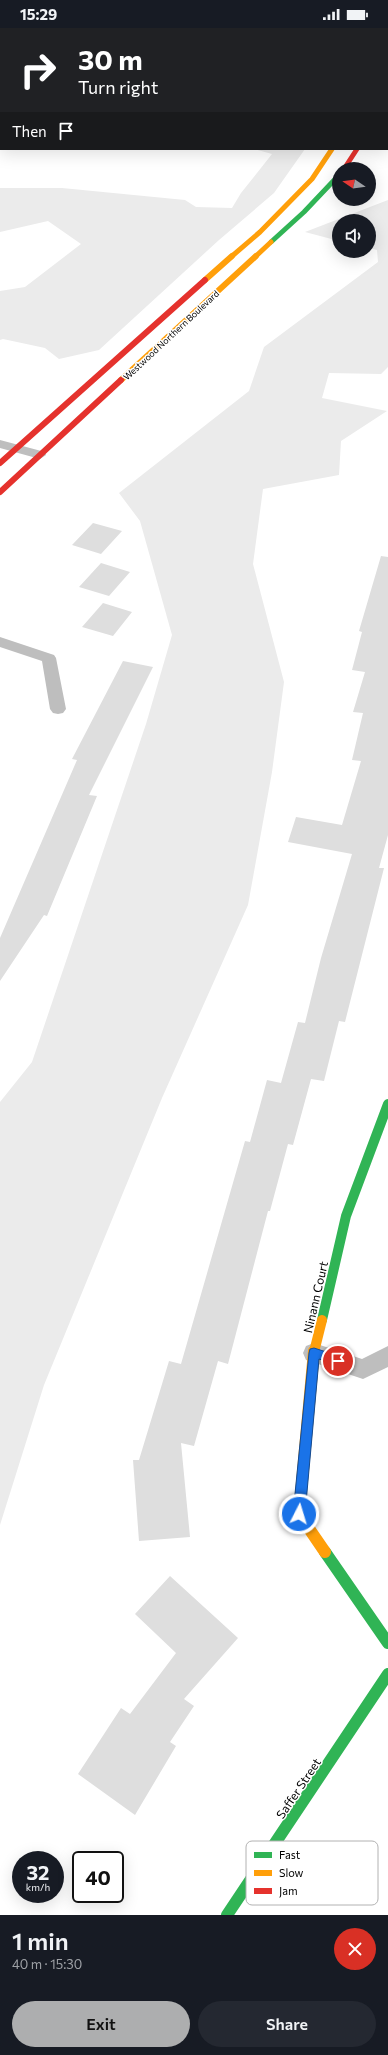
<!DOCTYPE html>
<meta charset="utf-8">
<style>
:root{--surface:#171b24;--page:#242831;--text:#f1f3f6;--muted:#9ea1a6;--accent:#adaeaf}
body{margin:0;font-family:Commissioner,sans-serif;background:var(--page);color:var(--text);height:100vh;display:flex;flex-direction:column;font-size:15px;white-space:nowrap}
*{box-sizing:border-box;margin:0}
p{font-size:13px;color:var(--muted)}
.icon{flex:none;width:22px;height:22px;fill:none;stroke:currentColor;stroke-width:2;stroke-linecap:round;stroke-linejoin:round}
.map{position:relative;height:1887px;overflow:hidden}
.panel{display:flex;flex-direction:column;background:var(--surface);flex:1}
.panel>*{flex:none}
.top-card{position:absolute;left:0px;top:0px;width:388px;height:122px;box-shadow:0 4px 16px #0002;background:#202124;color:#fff;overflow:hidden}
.needle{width:26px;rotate:283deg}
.tools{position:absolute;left:332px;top:134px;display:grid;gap:8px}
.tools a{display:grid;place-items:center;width:44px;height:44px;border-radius:50%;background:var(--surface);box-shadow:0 4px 16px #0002;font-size:20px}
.speed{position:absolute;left:12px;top:1823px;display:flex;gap:8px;font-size:20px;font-weight:700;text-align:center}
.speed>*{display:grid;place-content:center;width:52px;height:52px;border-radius:50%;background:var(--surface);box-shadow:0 4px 16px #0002;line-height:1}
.speed small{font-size:10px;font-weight:400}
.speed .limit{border:2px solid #111;border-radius:6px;background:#fff;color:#111}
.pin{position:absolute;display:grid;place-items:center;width:34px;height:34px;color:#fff;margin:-17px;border:2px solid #fff;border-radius:50%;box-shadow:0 1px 4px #0007}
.me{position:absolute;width:44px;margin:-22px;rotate:5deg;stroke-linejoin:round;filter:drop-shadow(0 0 3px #0008)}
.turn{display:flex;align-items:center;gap:14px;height:84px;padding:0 12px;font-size:18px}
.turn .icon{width:52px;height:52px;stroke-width:2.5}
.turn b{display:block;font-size:28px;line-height:34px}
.then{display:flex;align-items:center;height:38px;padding:0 12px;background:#0003;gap:8px;font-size:15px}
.round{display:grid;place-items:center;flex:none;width:42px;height:42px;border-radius:21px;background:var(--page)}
.overview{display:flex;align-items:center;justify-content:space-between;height:68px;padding:0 12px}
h1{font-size:24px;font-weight:600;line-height:30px}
.cta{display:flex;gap:8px;margin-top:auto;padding:8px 12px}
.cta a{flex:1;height:46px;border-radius:24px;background:var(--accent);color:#111;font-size:16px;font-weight:600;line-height:46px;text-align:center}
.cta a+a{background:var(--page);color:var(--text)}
.status{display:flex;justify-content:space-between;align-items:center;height:28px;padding:0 20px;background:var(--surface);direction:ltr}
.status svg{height:11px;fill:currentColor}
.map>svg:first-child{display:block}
.green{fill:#ebebeb}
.building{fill:#dedede}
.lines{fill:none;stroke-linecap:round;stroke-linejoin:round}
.lane{fill:#bebebe;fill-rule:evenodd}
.fast-far2{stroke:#30b455;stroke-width:5}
.fast-far1{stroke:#30b455;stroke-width:10}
.fast{stroke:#30b455;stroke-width:12}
.slow-far3{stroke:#ff9f0a;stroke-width:5}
.slow-far2{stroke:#ff9f0a;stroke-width:6}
.slow-far1{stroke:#ff9f0a;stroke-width:10}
.slow{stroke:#ff9f0a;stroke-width:12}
.jam-far1{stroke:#e5322d;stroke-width:5}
.jam{stroke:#e5322d;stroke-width:6}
.route{fill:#1a73e8;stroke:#114b97}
.labels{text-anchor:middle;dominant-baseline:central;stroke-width:3;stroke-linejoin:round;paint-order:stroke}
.far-street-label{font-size:9px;fill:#000;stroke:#fff}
.near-street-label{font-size:12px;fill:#000;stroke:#fff}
.key{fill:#fff;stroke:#b2b2b2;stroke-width:1}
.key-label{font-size:11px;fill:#000}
</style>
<div class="status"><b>15:29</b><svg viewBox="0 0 49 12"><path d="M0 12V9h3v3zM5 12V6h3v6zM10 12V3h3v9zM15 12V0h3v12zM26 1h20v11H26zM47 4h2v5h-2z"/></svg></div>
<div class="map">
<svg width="388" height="1887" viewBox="0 0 388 1887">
<rect width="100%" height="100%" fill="#fff"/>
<path class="green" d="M 254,121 L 305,121 L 274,165 L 219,212 L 99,322 L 59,331 L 45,320 L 3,311 L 0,312 L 0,263 L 25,259 L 81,216 L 48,193 L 0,204 L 0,160 L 62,160 L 185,172 L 196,179 L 232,180 L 241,165 L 272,126 Z
M 388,172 L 388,339 L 381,346 L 329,345 L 322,370 L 387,383 L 341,413 L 339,447 L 263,461 L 253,536 L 284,654 L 272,744 L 248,877 L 162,1070 L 44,1357 L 0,1497 L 0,1074 L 32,1034 L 146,696 L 172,607 L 140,493 L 119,465 L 249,363 L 264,319 L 378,234 L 377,222 L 369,220 L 369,193 L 339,193 L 339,213 L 305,204 Z"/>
<path class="building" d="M 93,495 L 122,503 L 101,526 L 72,517 Z
M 381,528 L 388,529 L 388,807 L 379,840 L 384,840 L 345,994 L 339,993 L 324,1053 L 311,1051 L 293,1117 L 288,1116 L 270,1183 L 268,1183 L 228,1336 L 218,1333 L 194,1418 L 181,1415 L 190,1509 L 139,1513 L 133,1432 L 139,1432 L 169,1333 L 181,1336 L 245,1113 L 250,1114 L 267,1052 L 281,1055 L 298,994 L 305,995 L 321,930 L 352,826 L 288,814 L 296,789 L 342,797 L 361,733 L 352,732 L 363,685 L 353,684 L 365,644 L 352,642 L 362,604 L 359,603 Z
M 101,535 L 130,544 L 109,568 L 79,559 Z
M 103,575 L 132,584 L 113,608 L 82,599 Z
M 123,633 L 153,639 L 89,767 L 97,768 L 47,888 L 44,887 L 0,953 L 0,910 L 77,732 L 72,731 Z
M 170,1548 L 238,1610 L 184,1671 L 194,1678 L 170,1714 L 176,1718 L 135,1787 L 78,1746 L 121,1680 L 130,1686 L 176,1625 L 135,1586 Z"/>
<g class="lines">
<path class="lane" d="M 0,79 L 1,79 L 1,85 L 0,85 Z
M 0,412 L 45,424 L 46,427 L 40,431 L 0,420 Z
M 0,609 L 54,627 L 56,630 L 66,681 L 63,685 L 58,686 L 53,685 L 50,681 L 42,633 L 0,619 Z
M 314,1315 L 362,1331 L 388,1318 L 388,1339 L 363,1351 L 306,1332 L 303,1325 L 306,1318 Z"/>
<path class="fast-far2" d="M 271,214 L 304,184 L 339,147"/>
<path class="fast-far1" d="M 322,1292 L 346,1188 L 388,1076"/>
<path class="fast" d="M 325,1524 L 388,1615
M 227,1887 L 388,1646"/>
<path class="slow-far3" d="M 231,229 L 260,204 L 312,151 L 332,121
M 255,229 L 271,214"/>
<path class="slow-far2" d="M 205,252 L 232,228
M 121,352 L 256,228"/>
<path class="slow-far1" d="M 314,1324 L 322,1292"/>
<path class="slow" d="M 314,1323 L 299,1486 L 325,1524"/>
<path class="jam-far1" d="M 387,12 L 388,9
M 344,141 L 357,121"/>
<path class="jam" d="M 0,435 L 205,252
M 0,464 L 121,352"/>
</g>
<path class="route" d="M 314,1320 L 342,1329 L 344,1333 L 342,1336 L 338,1338 L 319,1331 L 305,1486 L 303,1490 L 299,1492 L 295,1490 L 293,1486 L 309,1325 L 310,1321 Z"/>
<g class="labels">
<g class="far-street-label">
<text transform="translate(171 307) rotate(-43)">Westwood Northern Boulevard</text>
</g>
<g class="near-street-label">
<text transform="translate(315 1269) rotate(-77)">Ninann Court</text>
<text transform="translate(298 1760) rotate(-56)">Saffer Street</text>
</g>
</g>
<rect x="246" y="1813" width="132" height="64" rx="6" class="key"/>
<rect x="254" y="1824" width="18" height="6" fill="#30b455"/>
<rect x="254" y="1842" width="18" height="6" fill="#ff9f0a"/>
<rect x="254" y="1860" width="18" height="6" fill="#e5322d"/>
<g class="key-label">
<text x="279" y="1831">Fast</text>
<text x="279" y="1849">Slow</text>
<text x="279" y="1867">Jam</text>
</g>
</svg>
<div class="tools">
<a><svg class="needle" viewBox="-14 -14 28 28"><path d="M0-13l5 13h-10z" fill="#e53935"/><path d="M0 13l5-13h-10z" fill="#9ea1a6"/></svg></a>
<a><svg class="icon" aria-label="sound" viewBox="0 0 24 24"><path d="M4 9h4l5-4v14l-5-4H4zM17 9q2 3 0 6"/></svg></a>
</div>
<div class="speed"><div>32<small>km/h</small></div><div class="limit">40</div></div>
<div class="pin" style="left:338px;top:1333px;background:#d93025"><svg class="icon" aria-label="arrive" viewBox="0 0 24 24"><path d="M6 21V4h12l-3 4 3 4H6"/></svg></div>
<svg class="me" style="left:299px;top:1486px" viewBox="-20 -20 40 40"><circle r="17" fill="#1a73e8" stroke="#fff" stroke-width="3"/><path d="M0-11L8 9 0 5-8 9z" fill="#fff"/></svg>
<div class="top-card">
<div class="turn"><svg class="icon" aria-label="right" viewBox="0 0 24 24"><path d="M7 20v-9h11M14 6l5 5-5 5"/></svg><div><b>30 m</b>Turn right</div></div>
<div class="then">Then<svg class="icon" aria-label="arrive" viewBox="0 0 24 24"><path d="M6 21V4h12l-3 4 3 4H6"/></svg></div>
</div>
</div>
<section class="panel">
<div class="overview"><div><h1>1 min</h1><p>40 m · 15:30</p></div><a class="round" style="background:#d93025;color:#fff"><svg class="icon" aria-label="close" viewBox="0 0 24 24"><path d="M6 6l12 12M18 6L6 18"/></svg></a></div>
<div class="cta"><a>Exit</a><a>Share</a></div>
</section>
